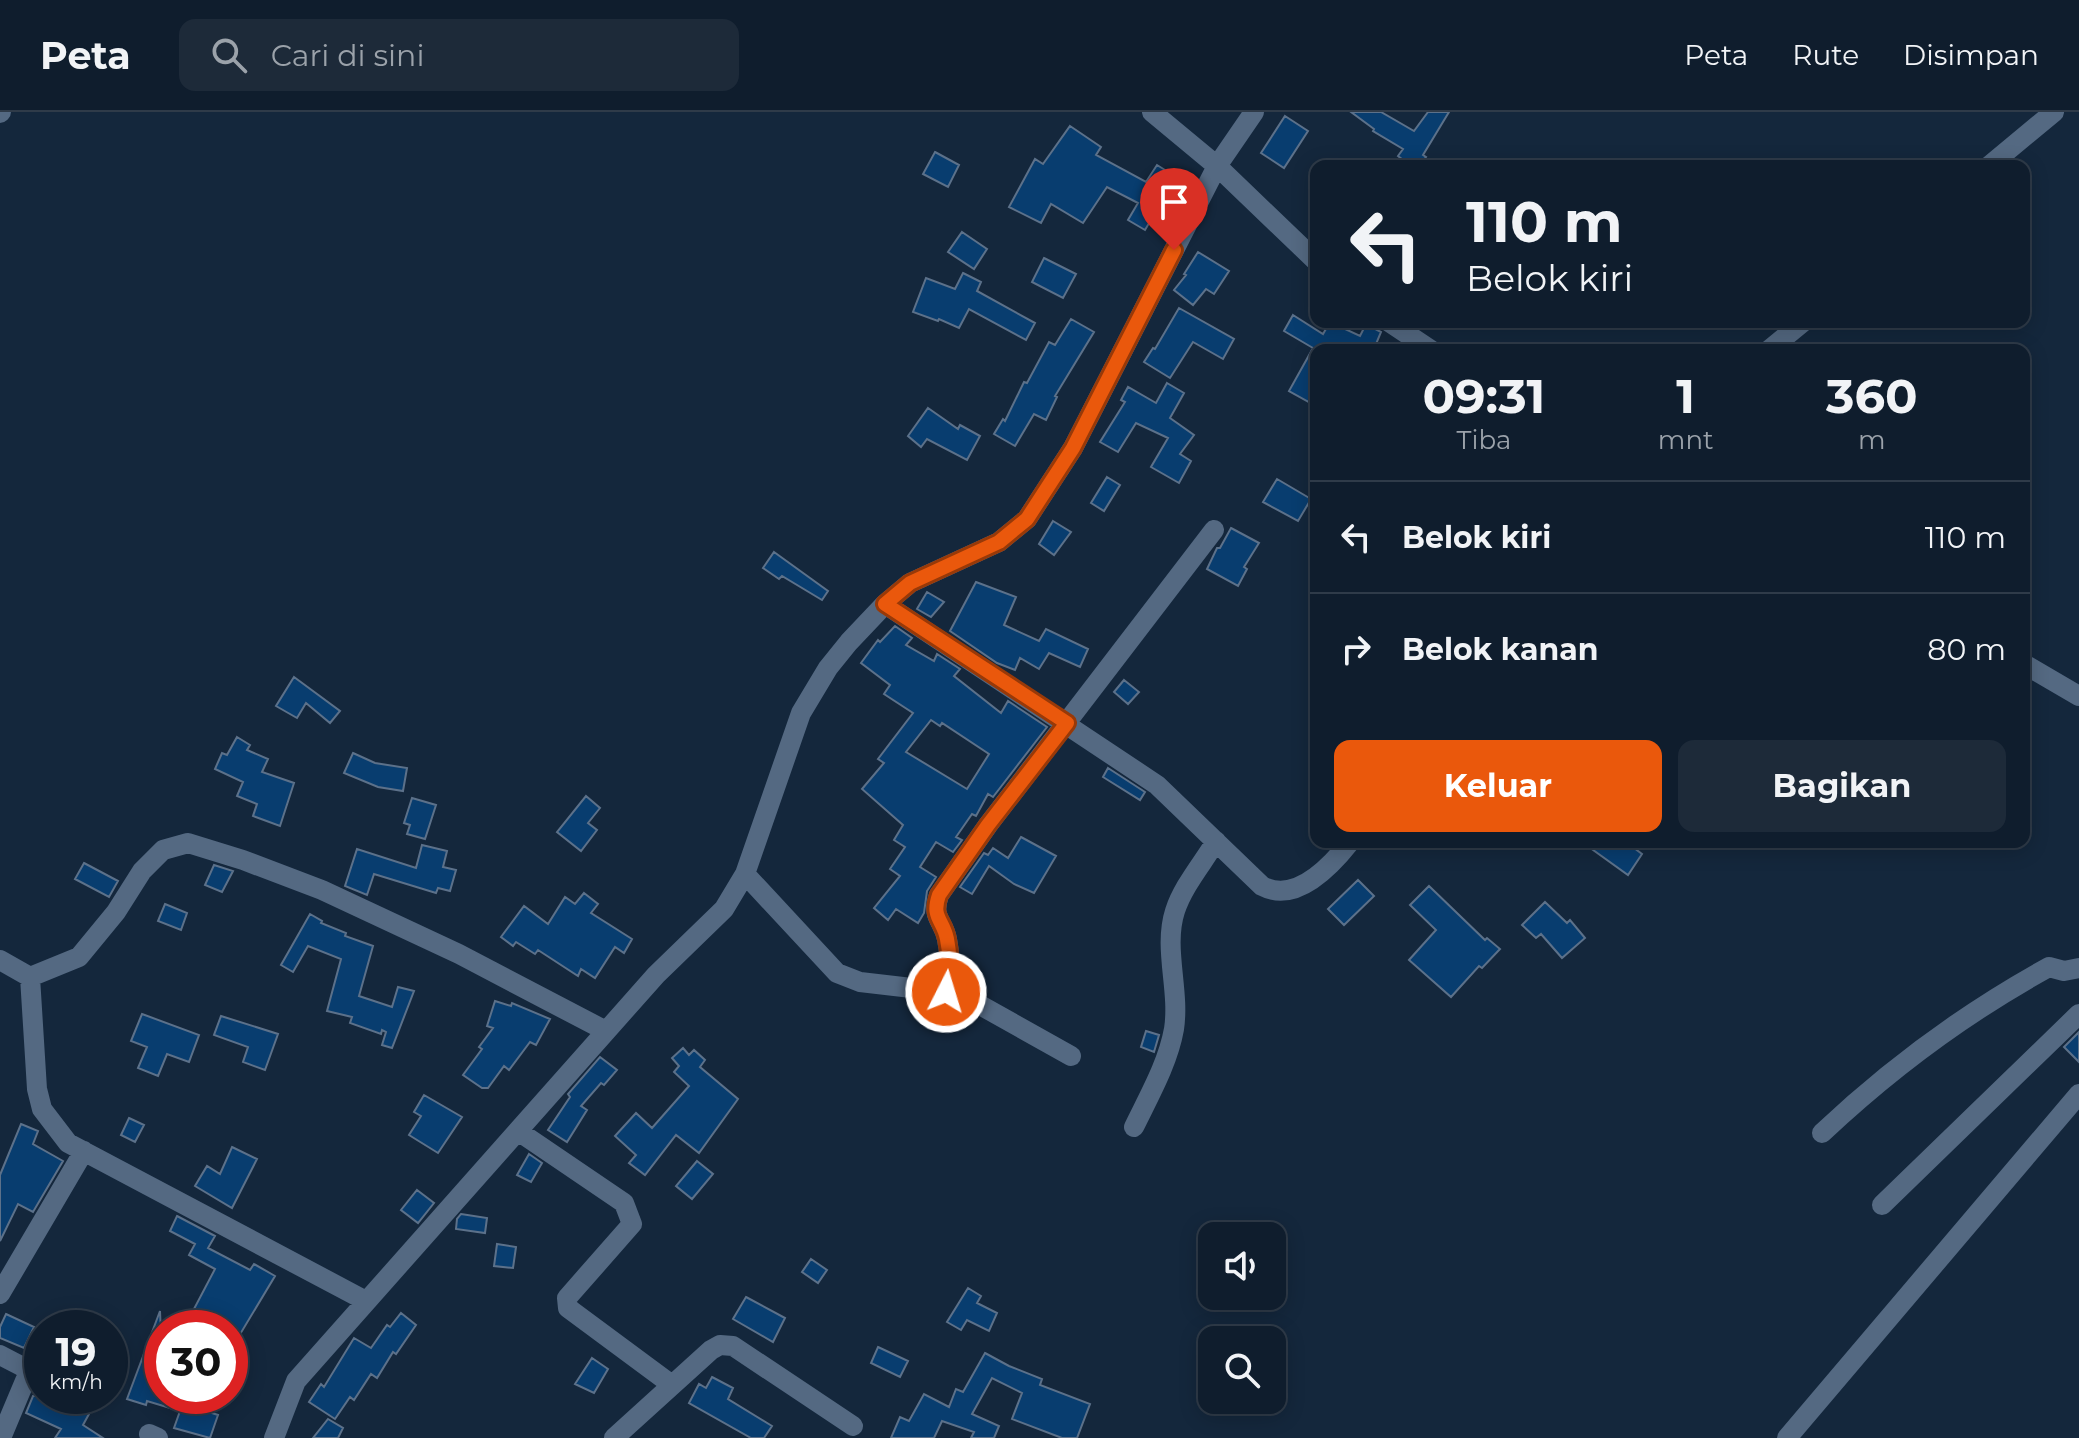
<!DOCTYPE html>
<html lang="id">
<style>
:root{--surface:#0f1d2d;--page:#1d2a39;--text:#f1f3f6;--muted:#9ba2aa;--line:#2f3b49;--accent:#ea580c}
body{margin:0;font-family:Montserrat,sans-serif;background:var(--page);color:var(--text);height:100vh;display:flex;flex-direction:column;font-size:30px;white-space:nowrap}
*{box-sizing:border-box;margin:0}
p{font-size:26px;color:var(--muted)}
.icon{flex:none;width:44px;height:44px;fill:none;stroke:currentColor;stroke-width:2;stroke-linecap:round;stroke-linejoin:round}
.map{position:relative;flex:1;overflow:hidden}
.side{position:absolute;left:1310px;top:232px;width:720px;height:504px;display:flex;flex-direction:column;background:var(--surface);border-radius:16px;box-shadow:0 4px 20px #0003,0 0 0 2px var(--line)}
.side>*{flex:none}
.guide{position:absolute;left:1310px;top:48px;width:720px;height:168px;border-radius:16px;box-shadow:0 4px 20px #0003,0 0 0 2px var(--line);background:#0f1d2d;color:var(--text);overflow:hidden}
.tools{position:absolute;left:1198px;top:1110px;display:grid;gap:16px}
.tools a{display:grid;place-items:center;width:88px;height:88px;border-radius:16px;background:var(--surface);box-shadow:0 4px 20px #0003,0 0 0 2px var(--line);font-size:40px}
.speed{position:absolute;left:24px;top:1198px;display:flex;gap:16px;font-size:40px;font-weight:700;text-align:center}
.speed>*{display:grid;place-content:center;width:104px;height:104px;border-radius:50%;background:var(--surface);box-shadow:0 4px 20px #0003,0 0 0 2px var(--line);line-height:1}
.speed small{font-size:20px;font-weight:400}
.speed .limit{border:12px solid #d22;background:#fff;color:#111}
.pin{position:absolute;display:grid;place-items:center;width:68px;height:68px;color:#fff;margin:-82px -34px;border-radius:50% 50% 50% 0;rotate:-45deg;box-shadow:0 0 8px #0007}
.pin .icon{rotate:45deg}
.me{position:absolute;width:88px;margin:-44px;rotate:5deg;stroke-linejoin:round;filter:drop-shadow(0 0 6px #0008)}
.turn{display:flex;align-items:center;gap:28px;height:168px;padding:0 24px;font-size:36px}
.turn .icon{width:104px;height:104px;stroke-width:2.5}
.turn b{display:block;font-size:56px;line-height:68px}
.eta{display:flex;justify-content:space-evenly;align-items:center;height:136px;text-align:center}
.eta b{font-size:48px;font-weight:700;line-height:56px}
.action{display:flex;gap:16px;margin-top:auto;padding:16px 24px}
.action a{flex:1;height:92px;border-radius:16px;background:var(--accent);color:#fff;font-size:32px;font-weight:700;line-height:92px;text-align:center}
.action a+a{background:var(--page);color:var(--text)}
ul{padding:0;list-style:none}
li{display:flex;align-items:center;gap:24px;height:112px;padding:0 24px;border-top:2px solid var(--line)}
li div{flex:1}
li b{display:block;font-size:30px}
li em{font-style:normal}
header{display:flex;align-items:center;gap:48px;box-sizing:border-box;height:112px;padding:0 40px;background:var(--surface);border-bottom:2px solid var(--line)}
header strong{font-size:38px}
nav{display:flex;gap:44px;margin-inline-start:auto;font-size:28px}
.search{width:560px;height:72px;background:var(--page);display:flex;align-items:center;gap:20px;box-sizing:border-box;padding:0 28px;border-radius:16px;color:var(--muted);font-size:30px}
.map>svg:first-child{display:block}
.building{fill:#083d6f;stroke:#5c718a;stroke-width:2;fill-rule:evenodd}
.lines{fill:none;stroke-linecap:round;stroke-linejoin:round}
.minor{stroke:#546982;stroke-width:20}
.route-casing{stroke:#983908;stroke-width:20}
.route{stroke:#ea580c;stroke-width:14}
</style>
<header>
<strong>Peta</strong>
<div class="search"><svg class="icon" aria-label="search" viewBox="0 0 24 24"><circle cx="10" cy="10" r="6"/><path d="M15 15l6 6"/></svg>Cari di sini</div>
<nav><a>Peta</a><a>Rute</a><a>Disimpan</a></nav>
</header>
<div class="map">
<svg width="2079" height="1326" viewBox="0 0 2079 1326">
<rect width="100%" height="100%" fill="#14273c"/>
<path class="building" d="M 1351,0 L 1381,0 L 1414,19 L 1428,0 L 1449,0 L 1423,43 L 1426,45 L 1419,54 L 1411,54 L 1398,44 L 1403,37 L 1373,19 L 1374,17 Z
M 1285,4 L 1308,19 L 1284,56 L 1261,41 Z
M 1070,14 L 1101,35 L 1096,43 L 1146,70 L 1157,53 L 1173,63 L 1154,93 L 1158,96 L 1145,118 L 1128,108 L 1138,91 L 1107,75 L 1083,111 L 1051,92 L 1041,111 L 1009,95 L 1035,47 L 1043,52 Z
M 935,40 L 959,53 L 948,75 L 923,62 Z
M 962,120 L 987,137 L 974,157 L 948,140 Z
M 1198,140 L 1229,159 L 1214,182 L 1206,177 L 1193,193 L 1174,178 L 1186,163 L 1184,162 Z
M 1044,146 L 1076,162 L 1063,186 L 1032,170 Z
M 963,161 L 981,170 L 977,179 L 1035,211 L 1026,228 L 969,197 L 959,216 L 939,207 L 938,209 L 913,200 L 926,166 L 955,177 Z
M 1179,196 L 1234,227 L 1223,247 L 1193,230 L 1170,266 L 1144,250 L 1153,236 L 1155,237 Z
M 1293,203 L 1323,222 L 1330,210 L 1360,224 L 1366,212 L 1381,220 L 1376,232 L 1389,238 L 1316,238 L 1316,294 L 1289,279 L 1313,236 L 1284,219 Z
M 1071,207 L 1094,220 L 1055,284 L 1057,285 L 1046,308 L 1034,302 L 1015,334 L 994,322 L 1003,307 L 1005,309 L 1024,270 L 1027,271 L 1049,230 L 1055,233 Z
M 1167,271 L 1184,281 L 1170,306 L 1194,323 L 1180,342 L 1191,349 L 1179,371 L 1151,355 L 1168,326 L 1136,311 L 1118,340 L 1100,330 L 1125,290 L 1121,288 L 1128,275 L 1156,291 Z
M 928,296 L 958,317 L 960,313 L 980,324 L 967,348 L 927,327 L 921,335 L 908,324 Z
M 1107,365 L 1120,373 L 1104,399 L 1091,391 Z
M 1277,367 L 1311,387 L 1298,409 L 1263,390 Z
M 1053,409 L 1071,420 L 1054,443 L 1039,432 Z
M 1231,416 L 1259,431 L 1244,455 L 1247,457 L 1238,474 L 1207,457 L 1217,436 L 1220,436 Z
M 774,440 L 828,479 L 822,488 L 782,464 L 779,467 L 763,456 Z
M 976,470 L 1016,485 L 1004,513 L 1039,529 L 1046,517 L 1088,537 L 1080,555 L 1049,541 L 1039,557 L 1020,546 L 1015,558 L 997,551 L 950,519 Z
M 927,480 L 944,490 L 931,505 L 917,497 Z
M 895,514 L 912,526 L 906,533 L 934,549 L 937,542 L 960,557 L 954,564 L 1001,601 L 1008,589 L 1047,615 L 993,685 L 988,682 L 976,704 L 972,702 L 956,725 L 962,728 L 953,740 L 936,730 L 920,755 L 936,765 L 927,779 L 924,801 L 918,811 L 896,797 L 888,808 L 874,796 L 900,764 L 890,757 L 905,735 L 894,728 L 903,713 L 862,677 L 884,651 L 878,647 L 913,601 L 884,582 L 890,573 L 861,551 L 878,528 L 880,530 ZM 931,608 L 940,614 L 942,611 L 989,642 L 967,677 L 906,640 Z
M 294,565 L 340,599 L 330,611 L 306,591 L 297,606 L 276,594 Z
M 1124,568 L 1139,580 L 1128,592 L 1114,580 Z
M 237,625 L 250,633 L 247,638 L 268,647 L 262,660 L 294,671 L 280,714 L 253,704 L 257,692 L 237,684 L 243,670 L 215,657 L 222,641 L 227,643 Z
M 353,641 L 375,651 L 407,656 L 403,679 L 378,675 L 344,661 Z
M 1108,656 L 1145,680 L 1140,688 L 1103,665 Z
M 586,684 L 600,696 L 588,711 L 597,718 L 581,739 L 557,720 Z
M 412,686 L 436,693 L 425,727 L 407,722 L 410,713 L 404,711 Z
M 1021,725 L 1056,744 L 1034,781 L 1014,772 L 989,754 L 972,782 L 960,775 L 984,741 L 988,743 L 993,736 L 1008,746 Z
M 1582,730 L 1620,730 L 1628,736 L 1630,733 L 1642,742 L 1628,763 Z
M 422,733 L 447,739 L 443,755 L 456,758 L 450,779 L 438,776 L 436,781 L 374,762 L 367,783 L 345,774 L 357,737 L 416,756 Z
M 84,751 L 118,769 L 109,785 L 75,767 Z
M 214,753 L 233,759 L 222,780 L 205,773 Z
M 1358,768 L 1374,784 L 1344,813 L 1328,797 Z
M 1429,774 L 1485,828 L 1487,826 L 1500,837 L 1482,856 L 1479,854 L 1451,885 L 1409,848 L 1436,818 L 1410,793 Z
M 584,781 L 598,792 L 591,801 L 632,827 L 624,841 L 615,835 L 595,866 L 581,857 L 578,864 L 538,838 L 535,842 L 516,830 L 513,834 L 501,825 L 524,794 L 548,812 L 565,785 L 575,792 Z
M 1545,790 L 1567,811 L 1570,808 L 1585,826 L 1562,846 L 1541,822 L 1536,826 L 1522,813 Z
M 165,792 L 187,801 L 181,818 L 158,809 Z
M 310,802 L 322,809 L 321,811 L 346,821 L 345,824 L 373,834 L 359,884 L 392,895 L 398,875 L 414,879 L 392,936 L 382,933 L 386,920 L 382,918 L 381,922 L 350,911 L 352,905 L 327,899 L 341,847 L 308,834 L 293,860 L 281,853 Z
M 495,889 L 511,894 L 512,891 L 550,907 L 536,933 L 530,930 L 509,958 L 504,954 L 488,976 L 482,976 L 463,963 L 482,937 L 479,935 L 493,916 L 487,914 Z
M 142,902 L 199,923 L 189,950 L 167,942 L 158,964 L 138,956 L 147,935 L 131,929 Z
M 221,904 L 278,922 L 265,958 L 243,950 L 248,935 L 214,923 Z
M 1146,919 L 1159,923 L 1154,940 L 1141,935 Z
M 2079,920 L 2079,950 L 2064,935 Z
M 683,936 L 689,943 L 694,938 L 705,948 L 700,955 L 738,987 L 699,1041 L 676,1023 L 645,1063 L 629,1051 L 636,1043 L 615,1024 L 636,1001 L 652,1016 L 689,974 L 674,960 L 679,954 L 672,946 Z
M 600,945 L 617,958 L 604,973 L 601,971 L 581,994 L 587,998 L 567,1030 L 548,1018 L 570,985 L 568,982 Z
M 424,983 L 462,1005 L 438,1041 L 409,1023 L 421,1004 L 414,1000 Z
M 129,1006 L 144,1013 L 135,1030 L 121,1023 Z
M 21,1012 L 38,1019 L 33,1032 L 63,1049 L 33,1100 L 18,1092 L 0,1129 L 0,1063 Z
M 232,1035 L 257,1047 L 232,1096 L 195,1074 L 207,1054 L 220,1062 Z
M 529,1042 L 542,1051 L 531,1070 L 517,1063 Z
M 697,1049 L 713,1062 L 692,1087 L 676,1074 Z
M 417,1078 L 434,1091 L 418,1111 L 401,1098 Z
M 461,1102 L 487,1106 L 485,1121 L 456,1117 L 457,1107 Z
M 177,1104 L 215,1124 L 208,1136 L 250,1158 L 254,1152 L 275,1164 L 230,1239 L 230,1216 L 184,1216 L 215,1157 L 189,1143 L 195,1132 L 170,1119 Z
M 497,1132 L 516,1135 L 513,1156 L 494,1154 Z
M 811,1147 L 827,1158 L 818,1171 L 802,1160 Z
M 968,1176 L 981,1184 L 977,1191 L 997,1201 L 989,1219 L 967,1208 L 961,1218 L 947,1210 Z
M 746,1185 L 785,1206 L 773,1230 L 733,1207 Z
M 160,1199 L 162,1248 L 152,1276 L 162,1279 L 162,1284 L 211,1284 L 206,1299 L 218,1303 L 210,1326 L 174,1316 L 180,1299 L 147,1289 L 146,1293 L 127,1287 Z
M 401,1201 L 416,1213 L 396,1242 L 393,1240 L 377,1266 L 371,1262 L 354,1288 L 350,1285 L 335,1307 L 309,1290 L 321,1272 L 324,1275 L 354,1226 L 371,1236 L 387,1213 L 390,1215 Z
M 6,1202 L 34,1215 L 24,1236 L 0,1226 L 0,1215 Z
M 878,1235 L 908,1249 L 900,1265 L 871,1251 Z
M 985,1241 L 1009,1254 L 1042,1267 L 1040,1273 L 1090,1292 L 1077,1326 L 1062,1326 L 1012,1307 L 1022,1281 L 992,1266 L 972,1302 L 999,1314 L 994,1326 L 971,1326 L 974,1320 L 942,1309 L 934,1326 L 891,1326 L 900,1305 L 909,1309 L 924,1282 L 949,1295 L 956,1277 L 963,1280 Z
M 592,1246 L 608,1257 L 594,1281 L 575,1272 Z
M 712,1265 L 733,1276 L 728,1287 L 772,1314 L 764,1326 L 751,1326 L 689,1291 L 699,1272 L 706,1276 Z
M 33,1284 L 85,1284 L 95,1291 L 83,1313 L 103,1326 L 55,1326 L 61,1317 L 26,1301 Z
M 328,1307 L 343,1316 L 338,1326 L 313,1326 Z"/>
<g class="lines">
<path class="minor" d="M 1152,0 L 1217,54 L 1316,149
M 0,1 L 1,0
M 1989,54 L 2054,0
M 1389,210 L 1431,238
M 1769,238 L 1803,210
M 885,492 L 1157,673 L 1262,774 C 1296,792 1331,754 1350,730
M 2024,552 L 2079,584
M 745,762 L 837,861 L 860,870 L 946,880 L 971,888 L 1071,944
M 0,848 L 30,865 L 79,845 L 116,800 L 142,759 L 163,738 L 188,731 L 243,748 L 322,778 L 459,842 L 606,919
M 30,865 L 37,977 L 42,997 L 68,1031 L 366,1189
M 946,880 C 949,861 951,846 947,827 C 943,807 931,807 939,783 L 988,713 L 1214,418
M 1134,1015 C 1149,984 1168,951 1174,917 C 1180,878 1163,836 1175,799 C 1183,774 1203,751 1216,729
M 518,1019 L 624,1091 L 632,1112 L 567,1186 L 568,1196 L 672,1273
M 1822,1021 C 1890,957 1967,900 2049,855 L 2064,859 L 2079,856
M 1882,1093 L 2079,902
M 0,1182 L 84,1039
M 0,1243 L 25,1256 L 27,1264 L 1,1326
M 149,1322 L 158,1326
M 274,1326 L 296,1269 L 656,863 L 724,797 L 745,762 L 801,601 L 828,556 L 849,530 L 885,492 L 910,471 L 999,430 L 1027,407 L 1073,336 L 1217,54 L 1254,0
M 614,1326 L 711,1238 L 720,1233 L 733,1234 L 853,1314
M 1787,1326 L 2079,982"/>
</g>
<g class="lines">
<g class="route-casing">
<path id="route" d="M 946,880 C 949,861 951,846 947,827 C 943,807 931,806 939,783 L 988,713 L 1067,611 L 885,492 L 910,471 L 999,430 L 1027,407 L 1073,336 L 1174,138"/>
</g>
<use href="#route" class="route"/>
</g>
</svg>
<div class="tools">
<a><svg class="icon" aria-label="sound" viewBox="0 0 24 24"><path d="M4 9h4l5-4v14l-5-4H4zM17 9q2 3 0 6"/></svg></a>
<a><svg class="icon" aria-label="search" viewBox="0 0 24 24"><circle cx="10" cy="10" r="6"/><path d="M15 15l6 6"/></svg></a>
</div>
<div class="speed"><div>19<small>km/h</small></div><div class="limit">30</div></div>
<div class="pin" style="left:1174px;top:138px;background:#d93025"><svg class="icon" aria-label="arrive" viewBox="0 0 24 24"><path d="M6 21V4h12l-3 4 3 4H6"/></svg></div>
<svg class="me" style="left:946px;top:880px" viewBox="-20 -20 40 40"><circle r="17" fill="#ea580c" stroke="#fff" stroke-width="3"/><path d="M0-11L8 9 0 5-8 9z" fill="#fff"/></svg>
<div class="guide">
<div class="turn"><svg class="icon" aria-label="left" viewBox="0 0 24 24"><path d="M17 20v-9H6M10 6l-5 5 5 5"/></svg><div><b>110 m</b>Belok kiri</div></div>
</div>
<section class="side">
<div class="eta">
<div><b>09:31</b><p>Tiba</p></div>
<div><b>1</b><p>mnt</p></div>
<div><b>360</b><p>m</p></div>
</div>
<ul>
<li><svg class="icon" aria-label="left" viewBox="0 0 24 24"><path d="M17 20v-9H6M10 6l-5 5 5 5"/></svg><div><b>Belok kiri</b></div><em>110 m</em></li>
<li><svg class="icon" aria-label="right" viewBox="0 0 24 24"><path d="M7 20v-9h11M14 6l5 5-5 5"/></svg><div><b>Belok kanan</b></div><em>80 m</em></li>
</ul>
<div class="action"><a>Keluar</a><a>Bagikan</a></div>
</section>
</div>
